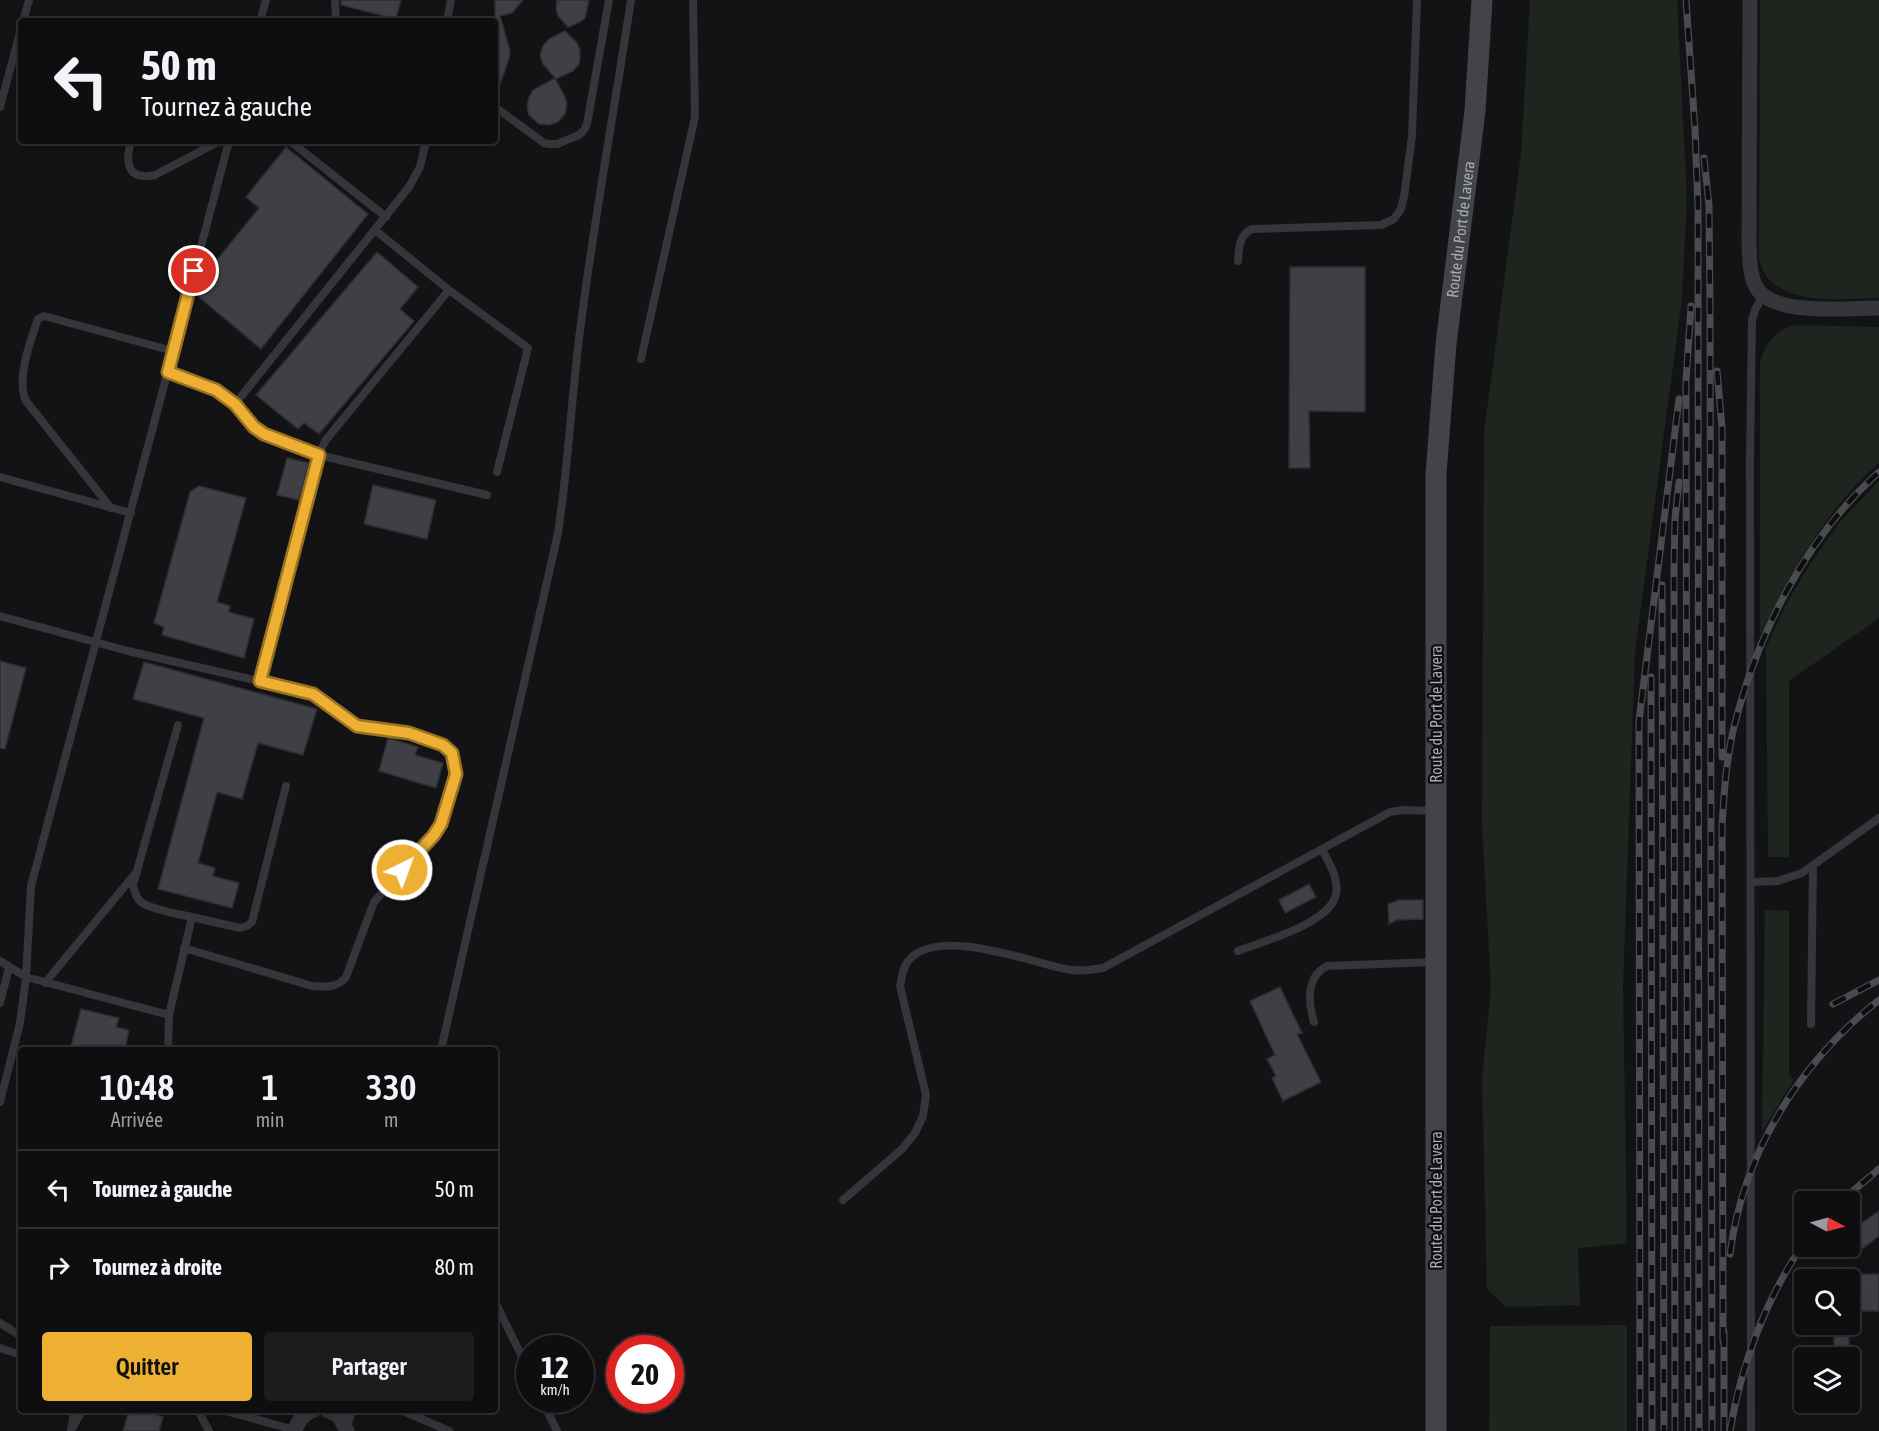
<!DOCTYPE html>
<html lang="fr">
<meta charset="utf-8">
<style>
:root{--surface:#0e0e10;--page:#1c1c1e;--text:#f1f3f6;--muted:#9b9c9f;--line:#2e2e30;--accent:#edb033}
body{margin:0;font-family:"Asap Condensed",sans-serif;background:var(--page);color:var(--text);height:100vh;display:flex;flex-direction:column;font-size:22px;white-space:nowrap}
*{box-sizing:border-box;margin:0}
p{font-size:20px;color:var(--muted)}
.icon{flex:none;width:33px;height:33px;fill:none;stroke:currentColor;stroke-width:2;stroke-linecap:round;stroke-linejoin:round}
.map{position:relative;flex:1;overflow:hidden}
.details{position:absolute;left:18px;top:1047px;width:480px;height:366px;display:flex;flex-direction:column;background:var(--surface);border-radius:6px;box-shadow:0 6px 24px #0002,0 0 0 2px var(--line)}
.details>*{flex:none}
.banner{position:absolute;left:18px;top:18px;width:480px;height:126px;border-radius:6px;box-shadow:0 6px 24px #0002,0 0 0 2px var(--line);background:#0e0e10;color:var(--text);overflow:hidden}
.needle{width:39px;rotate:96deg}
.buttons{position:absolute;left:1794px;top:1191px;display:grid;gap:12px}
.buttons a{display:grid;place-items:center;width:66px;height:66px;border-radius:6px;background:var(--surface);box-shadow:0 6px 24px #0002,0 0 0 2px var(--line);font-size:30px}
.speed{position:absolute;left:516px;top:1335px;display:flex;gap:12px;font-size:30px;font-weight:700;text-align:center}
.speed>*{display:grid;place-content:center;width:78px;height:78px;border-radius:50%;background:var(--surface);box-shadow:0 6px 24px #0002,0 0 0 2px var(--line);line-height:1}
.speed small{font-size:15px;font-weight:400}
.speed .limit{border:9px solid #d22;background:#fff;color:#111}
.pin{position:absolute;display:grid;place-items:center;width:51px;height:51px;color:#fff;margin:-26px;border:3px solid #fff;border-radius:50%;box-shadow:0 2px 6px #0007}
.me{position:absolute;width:66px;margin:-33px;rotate:42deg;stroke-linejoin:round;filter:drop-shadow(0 0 4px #0008)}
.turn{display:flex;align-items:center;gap:21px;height:126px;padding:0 24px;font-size:27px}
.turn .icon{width:78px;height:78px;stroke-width:2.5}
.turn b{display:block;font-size:42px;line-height:51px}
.eta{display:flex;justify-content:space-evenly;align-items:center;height:102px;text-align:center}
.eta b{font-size:36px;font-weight:600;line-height:42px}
.button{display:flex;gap:12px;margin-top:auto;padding:12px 24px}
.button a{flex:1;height:69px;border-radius:6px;background:var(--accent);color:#111;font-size:24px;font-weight:600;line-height:69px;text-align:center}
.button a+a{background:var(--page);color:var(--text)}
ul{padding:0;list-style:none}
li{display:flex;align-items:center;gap:18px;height:78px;padding:0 24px;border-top:2px solid var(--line)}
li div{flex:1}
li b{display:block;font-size:22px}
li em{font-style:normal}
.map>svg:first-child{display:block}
.green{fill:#1e251f}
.building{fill:#3f4045;stroke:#2e2d31;stroke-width:1.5}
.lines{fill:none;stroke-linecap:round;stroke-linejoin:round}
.lane{stroke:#35353a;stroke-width:8}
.street{stroke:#35353a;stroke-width:15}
.secondary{stroke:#43444a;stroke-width:21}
.rail-casing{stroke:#4a4b51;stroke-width:7}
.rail{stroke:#0e0e10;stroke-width:4.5;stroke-dasharray:14;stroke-linecap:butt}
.route-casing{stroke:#9a7221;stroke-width:15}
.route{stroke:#edb033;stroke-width:10}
.labels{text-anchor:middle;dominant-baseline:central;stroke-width:4.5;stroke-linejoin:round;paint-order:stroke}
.street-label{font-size:16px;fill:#a5aab5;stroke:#0e0e10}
</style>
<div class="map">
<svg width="1879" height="1431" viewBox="0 0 1879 1431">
<rect width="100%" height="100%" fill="#131315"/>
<path class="green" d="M 1530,0 L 1677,0 L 1687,198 L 1682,298 L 1635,652 L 1623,986 L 1627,1243 L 1578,1248 L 1580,1305 L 1506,1307 L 1487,1289 L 1482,1077 L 1491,988 L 1482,826 L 1484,433 L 1521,153 Z
M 1760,0 L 1879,0 L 1879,298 C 1845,298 1792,307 1767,277 C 1763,272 1761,265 1759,260 Z
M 1795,325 L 1879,327 L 1879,463 C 1825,509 1792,573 1760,635 L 1760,362 C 1766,343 1775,330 1795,325 Z
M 1879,481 L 1879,618 L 1789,681 L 1789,857 L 1768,857 L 1766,648 L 1784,608 L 1810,564 L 1840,522 Z
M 1765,910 L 1789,911 L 1789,1076 L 1794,1079 L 1762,1132 Z
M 1627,1325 L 1627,1431 L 1489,1431 L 1490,1326 Z"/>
<path class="building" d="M 341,0 L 401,0 L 396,19 L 341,5 Z
M 495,0 L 523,0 L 512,13 L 500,16 L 510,50 L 509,59 L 497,93 L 495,93 Z
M 557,0 L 589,0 L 585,18 L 580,22 L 568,27 L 558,16 L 556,9 Z
M 565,31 L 577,43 L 580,50 L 580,58 L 579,64 L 573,71 L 556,79 L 543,64 L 540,55 L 543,46 L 549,39 Z
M 555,78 L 565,97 L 567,104 L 565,114 L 558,122 L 549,125 L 539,124 L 529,115 L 527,107 L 529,97 L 533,90 Z
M 286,147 L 368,214 L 261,349 L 199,297 L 197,289 L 204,276 L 259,208 L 246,197 Z
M 377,252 L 418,287 L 400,309 L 414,321 L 319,434 L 304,423 L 298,429 L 256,395 Z
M 1290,267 L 1365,267 L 1365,412 L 1309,411 L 1310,468 L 1289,468 Z
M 287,458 L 309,463 L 299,500 L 277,495 Z
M 373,485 L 436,500 L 427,539 L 364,524 Z
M 199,486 L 246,498 L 217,602 L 230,606 L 229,612 L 254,619 L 244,658 L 162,635 L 164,627 L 154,623 L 190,492 Z
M 0,661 L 26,668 L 5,749 L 0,748 Z
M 144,662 L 317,709 L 303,755 L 258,743 L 242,799 L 217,792 L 198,863 L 215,868 L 213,876 L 239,883 L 232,908 L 158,889 L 204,718 L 133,699 Z
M 388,738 L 418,747 L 415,755 L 443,763 L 436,788 L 379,771 Z
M 1309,884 L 1316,897 L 1285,913 L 1279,900 Z
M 1399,900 L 1423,900 L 1423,919 L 1397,920 L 1389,924 L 1388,904 Z
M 1280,987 L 1302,1033 L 1297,1034 L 1321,1082 L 1283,1101 L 1272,1078 L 1276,1076 L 1267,1059 L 1275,1055 L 1250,1001 Z
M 81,1009 L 119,1018 L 116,1027 L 129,1030 L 125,1050 L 70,1050 Z
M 1879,1211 L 1879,1236 L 1863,1248 L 1851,1242 L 1852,1230 Z
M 1850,1274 L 1879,1274 L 1879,1311 L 1850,1311 Z
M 1834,1324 L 1849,1324 L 1849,1349 L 1834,1349 Z
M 129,1410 L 139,1410 L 163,1417 L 159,1431 L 123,1431 Z"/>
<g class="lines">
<path class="lane" d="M 335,0 L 336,21
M 23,21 L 29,0
M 260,21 L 266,0
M 447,21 L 451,0
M 0,107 L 21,29
M 495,107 L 544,143 L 549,144 L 557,144 L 579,135 L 584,130 L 587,124 L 609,0
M 131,141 C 125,163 127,181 155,175 L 220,141
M 290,141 L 386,217
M 375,230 L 449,290
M 1238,261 C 1239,248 1239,235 1252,229 L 1381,225 L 1394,219 L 1401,209 L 1404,197 L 1412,136 L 1417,0
M 641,359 L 695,117 L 693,0
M 168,372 L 216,390 L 235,404 L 254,427 L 275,439 L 319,455 L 487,495
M 235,404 L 409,187 L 420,167 L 426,141
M 0,477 L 131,513
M 111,508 L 26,401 C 16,379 30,342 38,319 L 44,316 L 173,351
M 0,616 L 128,651 L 259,681 L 319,455 L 325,441 L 449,290 L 528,348 L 497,472
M 1751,882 L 1778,881 L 1802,873 L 1879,818
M 192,917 L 240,928 L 247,926 L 252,922 L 286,786
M 184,948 L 312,986 C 325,987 338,988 346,977 L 374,902 L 434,835 C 444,819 464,771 452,753 C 444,741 421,735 407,732 C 391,730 372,731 357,726 C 343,721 333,706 321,698 C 304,687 279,686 259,681
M 1238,951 C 1264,941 1331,923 1336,894 C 1339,878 1329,863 1322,849
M 0,961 L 26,977 L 169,1015 L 168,1050
M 45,983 L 134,875
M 0,1003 L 9,967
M 169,1015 L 192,917 C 179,914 152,910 141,902 C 136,898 135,892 133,885 L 178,725
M 1314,1022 C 1308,1002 1306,977 1327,966 L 1434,962
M 1811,1024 L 1813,865
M 294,1050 L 294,1049
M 441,1050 L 558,533 C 569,460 572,387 582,315 C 596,210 615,105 631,0
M 0,1102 L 20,1023 L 26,977 L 31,886 L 229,141
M 843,1200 L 902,1149 L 915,1133 L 923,1116 L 926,1095 L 900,986 C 902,977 903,966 909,960 C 939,926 1030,962 1066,969 C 1078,972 1091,970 1103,968 L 1390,812 L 1404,810 L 1435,811
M 495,1302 L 530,1373
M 0,1323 L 21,1336
M 0,1348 L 21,1355
M 542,1400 L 557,1431
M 74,1410 L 71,1430 L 83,1410
M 198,1410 L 209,1431
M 222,1410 L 295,1430
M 401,1410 L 449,1431
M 347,1428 L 352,1410
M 1751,1431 L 1750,459 L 1752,320 L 1755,310 L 1763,295"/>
<path class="street" d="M 1750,0 L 1749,244 C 1750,259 1749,277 1758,290 C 1777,316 1849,308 1879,308
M 327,1410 L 339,1416 L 347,1431
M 295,1431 C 298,1420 304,1413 314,1410"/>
<path class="secondary" id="s1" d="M 1436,1431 L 1436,474 L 1446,344 L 1475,111 L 1482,0"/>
<g class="rail-casing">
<path id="rail" d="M 1686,0 L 1695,129 L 1698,207 L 1699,1431
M 1704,158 L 1709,205 L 1710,308
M 1710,300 L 1712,1431
M 1717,371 L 1722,427 L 1722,757
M 1662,585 L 1664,1431
M 1651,677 L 1652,1431
M 1833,1004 L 1879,980
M 1840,1202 L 1879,1169
M 1730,1254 C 1743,1153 1799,1063 1879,1000
M 1723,1341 L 1722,826 C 1724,794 1726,762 1733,731 C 1756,636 1805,538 1879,472
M 1640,1431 L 1639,721 L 1679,399
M 1675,1431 L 1674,568 L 1675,519 L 1679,482
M 1688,1431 L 1686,381 L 1691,306
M 1724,1431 L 1724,1332
M 1730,1431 C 1741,1365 1766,1298 1804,1243"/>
</g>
<use href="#rail" class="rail"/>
</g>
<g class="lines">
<g class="route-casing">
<path id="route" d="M 194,271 L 168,372 L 216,390 L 235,404 L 254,427 L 264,434 L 319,455 L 260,681 L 313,694 L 357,726 L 409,733 L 443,745 L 452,753 L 456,774 L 441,824 L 434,835 L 402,870"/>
</g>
<use href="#route" class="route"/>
</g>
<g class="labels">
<g class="street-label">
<text stroke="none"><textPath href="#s1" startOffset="1203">Route du Port de Lavera</textPath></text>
<text transform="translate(1436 714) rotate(-90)">Route du Port de Lavera</text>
<text transform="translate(1436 1200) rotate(-90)">Route du Port de Lavera</text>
</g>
</g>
</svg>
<div class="buttons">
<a><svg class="needle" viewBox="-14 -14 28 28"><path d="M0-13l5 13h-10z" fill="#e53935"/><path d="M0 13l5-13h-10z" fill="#9b9c9f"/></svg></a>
<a><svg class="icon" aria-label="search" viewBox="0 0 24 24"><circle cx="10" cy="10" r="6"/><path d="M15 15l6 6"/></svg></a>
<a><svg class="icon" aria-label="layers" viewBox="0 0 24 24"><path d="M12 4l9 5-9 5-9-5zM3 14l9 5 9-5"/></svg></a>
</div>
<div class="speed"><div>12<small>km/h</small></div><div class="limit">20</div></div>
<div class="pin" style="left:194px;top:271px;background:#d93025"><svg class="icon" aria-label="arrive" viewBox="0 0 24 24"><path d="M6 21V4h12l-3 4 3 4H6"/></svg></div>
<svg class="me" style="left:402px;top:870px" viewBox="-20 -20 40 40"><circle r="17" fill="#edb033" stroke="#fff" stroke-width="3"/><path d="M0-11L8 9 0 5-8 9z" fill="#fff"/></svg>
<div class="banner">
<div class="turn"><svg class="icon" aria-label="left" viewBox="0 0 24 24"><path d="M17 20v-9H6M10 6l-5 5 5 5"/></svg><div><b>50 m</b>Tournez à gauche</div></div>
</div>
<section class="details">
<div class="eta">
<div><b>10:48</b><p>Arrivée</p></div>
<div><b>1</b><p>min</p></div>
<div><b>330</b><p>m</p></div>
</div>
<ul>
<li><svg class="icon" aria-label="left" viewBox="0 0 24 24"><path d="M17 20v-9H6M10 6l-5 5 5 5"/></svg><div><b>Tournez à gauche</b></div><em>50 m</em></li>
<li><svg class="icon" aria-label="right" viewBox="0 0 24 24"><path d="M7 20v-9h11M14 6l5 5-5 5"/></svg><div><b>Tournez à droite</b></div><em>80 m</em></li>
</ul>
<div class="button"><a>Quitter</a><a>Partager</a></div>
</section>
</div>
